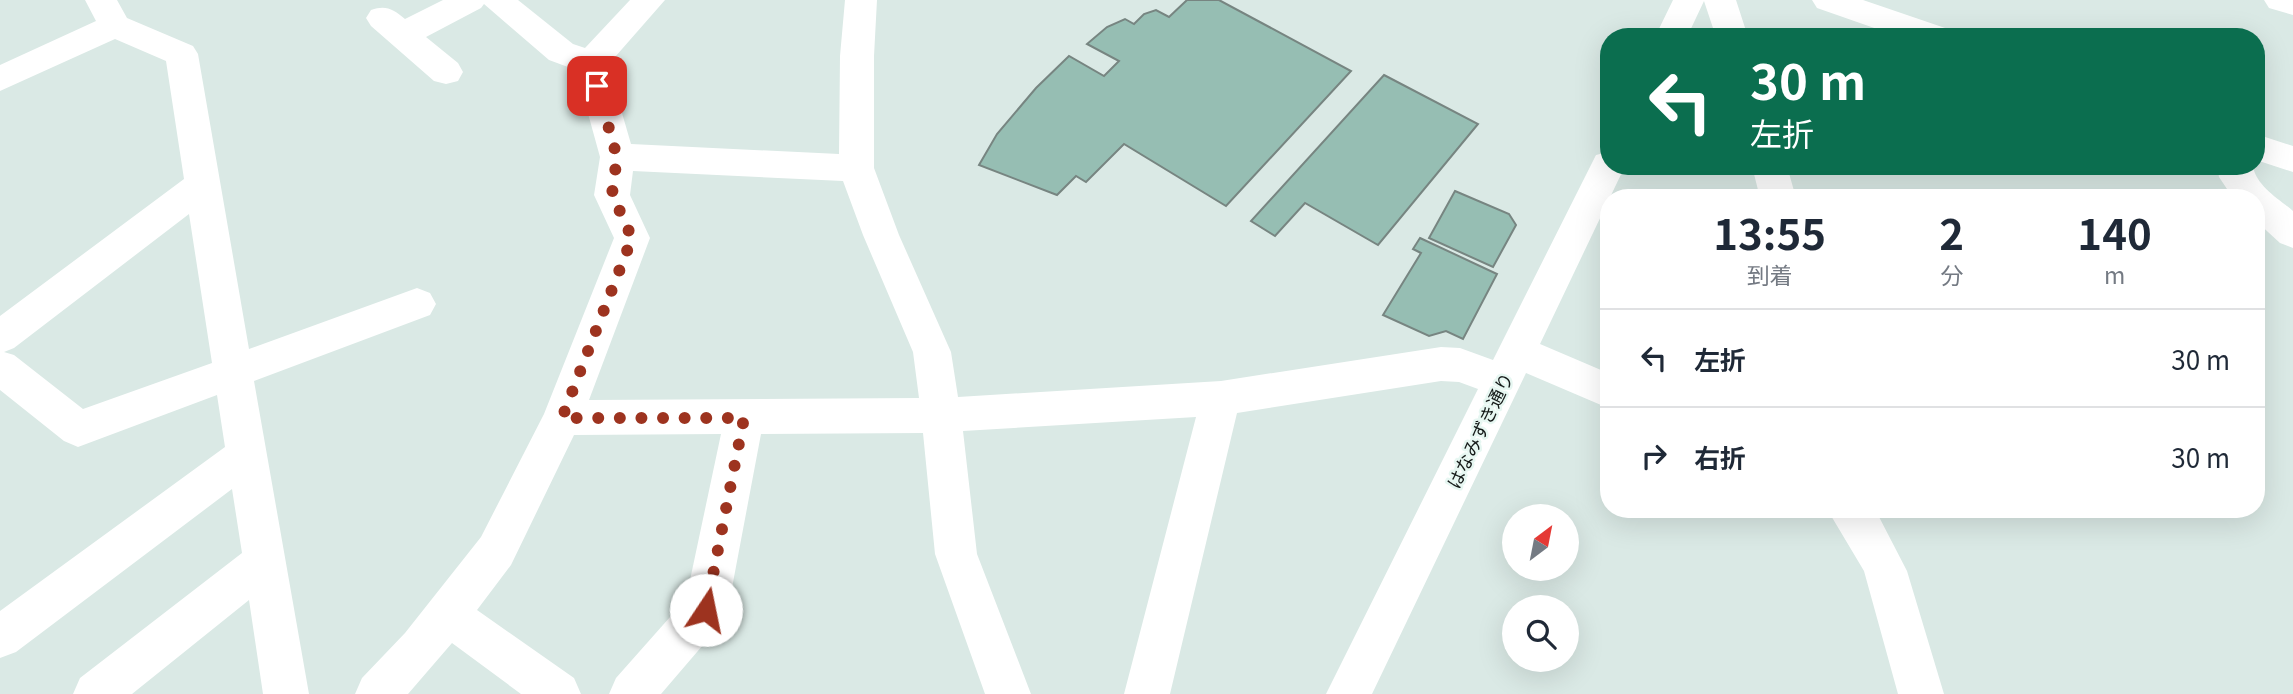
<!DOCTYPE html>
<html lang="ja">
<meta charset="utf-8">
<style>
:root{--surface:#fff;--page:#f2f2f3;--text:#1f2937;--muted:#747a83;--line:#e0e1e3}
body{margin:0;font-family:Georgia,"Noto Sans JP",serif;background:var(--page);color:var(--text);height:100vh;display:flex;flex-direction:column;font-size:26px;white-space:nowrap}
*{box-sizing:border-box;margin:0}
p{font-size:23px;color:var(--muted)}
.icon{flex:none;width:38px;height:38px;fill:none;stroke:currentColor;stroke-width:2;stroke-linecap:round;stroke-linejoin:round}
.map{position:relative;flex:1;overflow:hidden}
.side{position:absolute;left:1600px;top:189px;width:665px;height:329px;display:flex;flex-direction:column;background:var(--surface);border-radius:28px;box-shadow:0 7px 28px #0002}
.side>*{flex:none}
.hud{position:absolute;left:1600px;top:28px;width:665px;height:147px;border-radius:28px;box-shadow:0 7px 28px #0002;background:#0b6e4f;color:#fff;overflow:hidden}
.needle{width:46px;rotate:32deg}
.fabs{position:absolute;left:1502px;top:504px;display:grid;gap:14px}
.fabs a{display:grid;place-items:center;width:77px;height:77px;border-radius:50%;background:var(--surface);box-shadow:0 7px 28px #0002;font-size:35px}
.pin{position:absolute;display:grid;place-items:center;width:60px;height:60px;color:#fff;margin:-30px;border-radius:14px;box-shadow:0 4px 10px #0006}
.me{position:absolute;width:77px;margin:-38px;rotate:11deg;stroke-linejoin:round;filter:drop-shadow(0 0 5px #0008)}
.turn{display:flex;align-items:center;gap:24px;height:147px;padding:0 35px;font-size:32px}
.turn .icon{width:91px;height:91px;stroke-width:2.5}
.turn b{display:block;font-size:49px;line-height:60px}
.eta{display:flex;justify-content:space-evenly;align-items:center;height:119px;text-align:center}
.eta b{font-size:42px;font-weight:700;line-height:49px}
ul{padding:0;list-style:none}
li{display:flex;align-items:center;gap:21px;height:98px;padding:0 35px;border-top:2px solid var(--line)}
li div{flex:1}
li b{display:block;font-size:26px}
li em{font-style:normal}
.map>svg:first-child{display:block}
.building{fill:#96beb3;stroke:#778581;stroke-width:2}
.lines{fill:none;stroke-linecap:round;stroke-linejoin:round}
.minor{fill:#fff;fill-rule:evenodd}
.route{stroke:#9d331f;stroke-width:12;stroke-dasharray:0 21.6}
.labels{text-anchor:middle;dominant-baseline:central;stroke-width:5;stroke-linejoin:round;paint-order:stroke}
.street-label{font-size:18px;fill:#141918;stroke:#e7f7f2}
</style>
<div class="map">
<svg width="2293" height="694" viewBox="0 0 2293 694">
<rect width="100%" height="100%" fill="#dae9e5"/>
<path class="building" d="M 1187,0 L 1219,0 L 1351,71 L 1226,206 L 1124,144 L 1086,182 L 1076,176 L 1057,195 L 979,165 L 997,134 L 1036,88 L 1069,56 L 1104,76 L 1119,61 L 1087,44 L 1107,27 L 1125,19 L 1134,24 L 1144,14 L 1156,10 L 1169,17 Z
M 1384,75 L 1478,124 L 1378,245 L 1305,203 L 1275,236 L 1251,221 Z
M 1455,191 L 1509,214 L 1516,225 L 1493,267 L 1429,238 Z
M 1420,238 L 1497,274 L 1463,339 L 1446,331 L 1429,336 L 1383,315 L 1421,253 L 1413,249 Z"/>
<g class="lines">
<path class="minor" d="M 85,0 L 117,0 L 127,18 L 193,46 L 198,54 L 249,349 L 417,288 L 430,293 L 436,304 L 430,315 L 254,381 L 309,694 L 263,694 L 249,600 L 132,694 L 73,694 L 80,678 L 242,553 L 232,489 L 16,652 L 0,658 L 0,611 L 225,447 L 217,395 L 78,447 L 64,441 L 0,390 L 0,316 L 184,179 L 166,61 L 115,39 L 0,91 L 0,65 L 96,21 ZM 189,214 L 212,363 L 83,409 L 14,355 L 4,352 L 14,348 Z
M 443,0 L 518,0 L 573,44 L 585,48 L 630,0 L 665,0 L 608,65 L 631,144 L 839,154 L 840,56 L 845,0 L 877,0 L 874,56 L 874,168 L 899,235 L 951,352 L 958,397 L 1221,381 L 1441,347 L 1460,348 L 1493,360 L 1596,155 L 1608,152 L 1608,166 L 1625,166 L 1540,344 L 1608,373 L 1608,408 L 1526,373 L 1372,694 L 1326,694 L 1478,389 L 1459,382 L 1441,381 L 1237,413 L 1170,694 L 1124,694 L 1196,417 L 963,431 L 977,554 L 1031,694 L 985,694 L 935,554 L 923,433 L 761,434 L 728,609 L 721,624 L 661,694 L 609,694 L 616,678 L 686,599 L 721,434 L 574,435 L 511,565 L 477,610 L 574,678 L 581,694 L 521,694 L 452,643 L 408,694 L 355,694 L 362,678 L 405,633 L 481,537 L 544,414 L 614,238 L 594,195 L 600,157 L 576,70 L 549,60 L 484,4 L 481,8 L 426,37 L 458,63 L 463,72 L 458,81 L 446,84 L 434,81 L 371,26 L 366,18 L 371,10 C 386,5 393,9 405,19 ZM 633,171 L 843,181 L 863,235 L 913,352 L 919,398 L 589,400 L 650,238 L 630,195 Z
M 1673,0 L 1736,0 L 1748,37 L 1716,37 L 1704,1 L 1687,37 L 1655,37 Z
M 1812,0 L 1863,0 L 1948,29 L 1952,37 L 1900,37 L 1817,8 Z
M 2264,0 L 2293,0 L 2293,15 L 2269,8 Z
M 2256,134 L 2293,146 L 2293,172 L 2256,160 Z
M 1752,166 L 1787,166 L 1796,198 L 1760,198 Z
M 2217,166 L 2253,166 C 2256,186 2279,199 2293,211 L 2293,248 L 2280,243 L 2256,221 L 2256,198 L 2233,198 L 2219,177 Z
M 1827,509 L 1874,509 L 1877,513 L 1907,571 L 1944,694 L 1898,694 L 1864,571 Z"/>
</g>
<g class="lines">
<path class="route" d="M 597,86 L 617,157 L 612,194 L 632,238 L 562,418 L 744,418 L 706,610"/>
</g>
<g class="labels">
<g class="street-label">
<text transform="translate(1479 430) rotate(-64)">はなみずき通り</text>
</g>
</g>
</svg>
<div class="fabs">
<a><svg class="needle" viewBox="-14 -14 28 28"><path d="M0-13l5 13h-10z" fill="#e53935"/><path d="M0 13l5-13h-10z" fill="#747a83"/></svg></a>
<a><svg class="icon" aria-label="search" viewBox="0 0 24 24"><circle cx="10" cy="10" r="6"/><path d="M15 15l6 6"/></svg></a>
</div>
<div class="pin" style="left:597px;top:86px;background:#d93025"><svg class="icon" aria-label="arrive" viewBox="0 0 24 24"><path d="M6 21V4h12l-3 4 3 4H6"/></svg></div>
<svg class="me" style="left:706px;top:610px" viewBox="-20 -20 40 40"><circle r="19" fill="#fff"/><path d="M0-13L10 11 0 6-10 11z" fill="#9d331f"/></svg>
<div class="hud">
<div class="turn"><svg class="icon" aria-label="left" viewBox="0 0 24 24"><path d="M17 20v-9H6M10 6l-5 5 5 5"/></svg><div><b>30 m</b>左折</div></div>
</div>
<section class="side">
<div class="eta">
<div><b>13:55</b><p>到着</p></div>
<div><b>2</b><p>分</p></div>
<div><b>140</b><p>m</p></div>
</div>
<ul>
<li><svg class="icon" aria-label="left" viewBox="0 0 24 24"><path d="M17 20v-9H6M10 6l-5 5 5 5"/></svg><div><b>左折</b></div><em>30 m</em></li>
<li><svg class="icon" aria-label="right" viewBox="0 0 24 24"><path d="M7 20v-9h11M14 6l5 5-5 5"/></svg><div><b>右折</b></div><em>30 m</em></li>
</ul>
</section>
</div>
